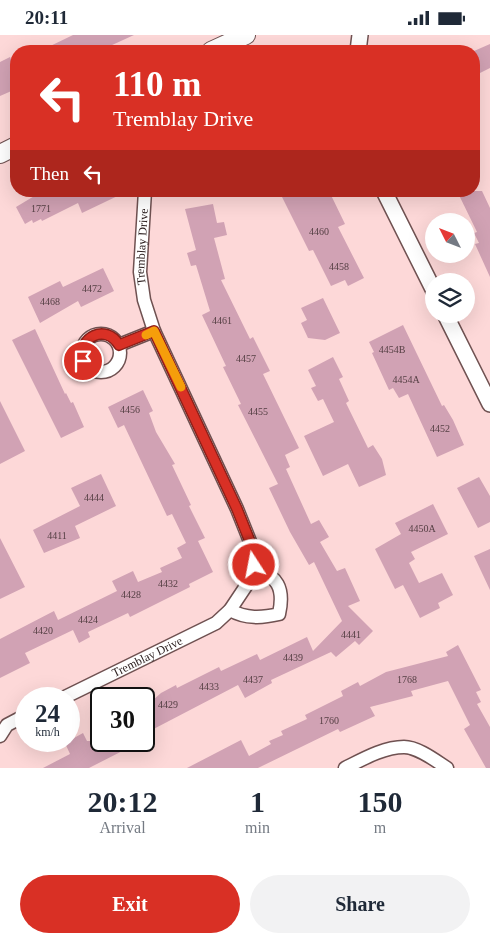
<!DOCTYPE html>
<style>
:root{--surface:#fff;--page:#f2f2f3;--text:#1f2937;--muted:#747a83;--accent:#d93025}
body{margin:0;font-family:Georgia,serif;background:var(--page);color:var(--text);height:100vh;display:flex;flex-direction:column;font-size:19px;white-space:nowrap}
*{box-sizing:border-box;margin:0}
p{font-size:16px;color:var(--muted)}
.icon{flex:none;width:28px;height:28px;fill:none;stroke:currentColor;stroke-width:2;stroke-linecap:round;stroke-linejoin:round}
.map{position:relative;height:733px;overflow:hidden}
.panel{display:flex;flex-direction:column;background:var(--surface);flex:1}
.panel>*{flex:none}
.banner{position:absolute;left:10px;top:10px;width:470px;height:152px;border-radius:20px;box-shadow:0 5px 20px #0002;background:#d93025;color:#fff;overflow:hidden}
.needle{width:32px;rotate:312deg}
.tools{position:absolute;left:425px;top:178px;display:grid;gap:10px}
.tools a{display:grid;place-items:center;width:50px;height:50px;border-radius:50%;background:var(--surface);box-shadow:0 5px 20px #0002;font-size:25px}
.speed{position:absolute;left:15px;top:652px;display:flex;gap:10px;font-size:25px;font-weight:700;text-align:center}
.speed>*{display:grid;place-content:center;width:65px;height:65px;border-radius:50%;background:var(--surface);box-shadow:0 5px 20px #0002;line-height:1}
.speed small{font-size:12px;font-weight:400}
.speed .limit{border:2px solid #111;border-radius:8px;background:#fff;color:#111}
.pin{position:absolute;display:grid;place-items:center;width:42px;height:42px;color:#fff;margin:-21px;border:2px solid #fff;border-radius:50%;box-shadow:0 1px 5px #0007}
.me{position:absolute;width:55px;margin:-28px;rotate:349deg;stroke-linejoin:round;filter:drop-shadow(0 0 4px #0008)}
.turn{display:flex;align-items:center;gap:18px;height:105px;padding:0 20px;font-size:22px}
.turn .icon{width:65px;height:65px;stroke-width:2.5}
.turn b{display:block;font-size:35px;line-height:42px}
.then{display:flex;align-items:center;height:48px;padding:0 20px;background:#0003;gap:10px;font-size:19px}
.eta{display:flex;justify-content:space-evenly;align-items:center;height:85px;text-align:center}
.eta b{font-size:30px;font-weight:600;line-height:35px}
.button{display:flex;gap:10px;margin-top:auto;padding:10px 20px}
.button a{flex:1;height:58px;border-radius:30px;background:var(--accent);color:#fff;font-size:20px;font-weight:600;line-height:58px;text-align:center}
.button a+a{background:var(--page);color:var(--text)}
.status{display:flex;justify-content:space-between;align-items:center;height:35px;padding:0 25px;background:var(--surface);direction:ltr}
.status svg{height:14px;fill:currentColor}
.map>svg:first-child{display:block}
.building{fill:#d1a2b4}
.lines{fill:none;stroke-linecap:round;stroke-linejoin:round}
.minor-casing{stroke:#6f5151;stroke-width:15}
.tertiary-casing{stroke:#6f5151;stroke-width:18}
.secondary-casing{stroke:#6f5151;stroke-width:20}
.minor{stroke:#fff;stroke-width:12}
.tertiary{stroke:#fff;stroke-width:15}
.secondary{stroke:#fff;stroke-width:18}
.route-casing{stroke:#8d1f18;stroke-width:12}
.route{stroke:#d93025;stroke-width:9}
.slow{stroke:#f59e0b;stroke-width:9}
.labels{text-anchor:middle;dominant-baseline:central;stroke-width:4;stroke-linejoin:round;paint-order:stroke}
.number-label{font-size:10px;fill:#564045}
.street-label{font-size:12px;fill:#2d2020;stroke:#fdd8d8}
</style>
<div class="status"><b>20:11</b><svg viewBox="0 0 49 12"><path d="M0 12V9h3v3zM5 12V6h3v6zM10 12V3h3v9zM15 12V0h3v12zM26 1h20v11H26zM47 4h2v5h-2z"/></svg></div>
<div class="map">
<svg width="490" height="733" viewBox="0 0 490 733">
<rect width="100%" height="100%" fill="#fdd8d8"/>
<path class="building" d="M 73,0 L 134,0 L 99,16 L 40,16 Z
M 490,9 L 490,33 L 474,41 L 474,16 Z
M 10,22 L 16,34 L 16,54 L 0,61 L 0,27 Z
M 35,156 L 128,156 L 82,178 L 78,168 L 42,186 L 41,184 L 33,188 L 32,185 L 25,189 L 16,172 L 36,160 Z
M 279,156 L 329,156 L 345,189 L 338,192 L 364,243 L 348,251 L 345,245 L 331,251 L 313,215 L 309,216 Z
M 457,156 L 482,156 L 490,173 L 490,242 L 475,209 L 479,208 L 474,198 L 477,197 Z
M 213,169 L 217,188 L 224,187 L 227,200 L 214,203 L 225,244 L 221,245 L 250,304 L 253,302 L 270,336 L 263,339 L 299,413 L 285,420 L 290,432 L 286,434 L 311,489 L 319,485 L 329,502 L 320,507 L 337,536 L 345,533 L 360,566 L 348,571 L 373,596 L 359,610 L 355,606 L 336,622 L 331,617 L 271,645 L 272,648 L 245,663 L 238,650 L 144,699 L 144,680 L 149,678 L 146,672 L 154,668 L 153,665 L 161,658 L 176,650 L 177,653 L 219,632 L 221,636 L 257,619 L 260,625 L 307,602 L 313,616 L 342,586 L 314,527 L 309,530 L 290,497 L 269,453 L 278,449 L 238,370 L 241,369 L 223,332 L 226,331 L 202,280 L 210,276 L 196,230 L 191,231 L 187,218 L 196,215 L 185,174 Z
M 103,233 L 114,256 L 81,272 L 78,266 L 40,288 L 28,262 L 60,246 L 63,252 Z
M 323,263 L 340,298 L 325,305 L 308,303 L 301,288 L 307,285 L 301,273 Z
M 403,290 L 442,371 L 444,370 L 453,385 L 464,410 L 437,422 L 408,359 L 399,363 L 393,353 L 389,355 L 372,318 L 374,317 L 369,307 Z
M 35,294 L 65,359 L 66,358 L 71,368 L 73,367 L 84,392 L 61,403 L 12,305 Z
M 333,322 L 343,342 L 339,344 L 349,366 L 346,368 L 368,413 L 373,410 L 382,424 L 386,440 L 359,452 L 348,429 L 323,441 L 304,401 L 334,387 L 323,364 L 318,366 L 311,353 L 316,351 L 308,335 Z
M 143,355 L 153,376 L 149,378 L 156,397 L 175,429 L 172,430 L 191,470 L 189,471 L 205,503 L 198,506 L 213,537 L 189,549 L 190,552 L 130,582 L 128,578 L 88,597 L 90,602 L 79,608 L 73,595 L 25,618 L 30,628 L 0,643 L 0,604 L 54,576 L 58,585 L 117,556 L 112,546 L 133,536 L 138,547 L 162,537 L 160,533 L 182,523 L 177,513 L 186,508 L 172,479 L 167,481 L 124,390 L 118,393 L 108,372 Z
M 0,366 L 25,416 L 0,429 Z
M 101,439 L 116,471 L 75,491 L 80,503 L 44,518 L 33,495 L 80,471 L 71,453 Z
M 479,442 L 490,461 L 490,487 L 478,493 L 457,453 Z
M 433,469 L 448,499 L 411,517 L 415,524 L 409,528 L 419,548 L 442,538 L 453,560 L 438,568 L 440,573 L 420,583 L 403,550 L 395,554 L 375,514 L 401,499 L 395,488 Z
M 0,503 L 25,552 L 0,564 Z
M 490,514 L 490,555 L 474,521 Z
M 458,610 L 481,655 L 476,657 L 481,667 L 477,669 L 490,692 L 490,733 L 486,733 L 464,694 L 470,690 L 448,646 L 411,656 L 413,661 L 370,672 L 375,681 L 340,697 L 338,694 L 258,733 L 187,733 L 241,705 L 249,721 L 271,709 L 269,706 L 283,700 L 281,696 L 307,684 L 305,680 L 343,661 L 341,656 L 358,647 L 360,651 L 386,637 L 448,621 L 446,617 Z
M 83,698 L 87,706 L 142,706 L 89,733 L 43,733 L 70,719 L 65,708 Z"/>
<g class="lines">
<g class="minor-casing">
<g id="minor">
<circle cx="101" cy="318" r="19"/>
<path d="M 119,310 L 154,296"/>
<path d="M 230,575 C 246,584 262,583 279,579 C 285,552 277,542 254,531"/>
<path id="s1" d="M 61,664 L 216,588 L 230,575 L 248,548 L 254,531 L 253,514 L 237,474 L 154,296 L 144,265 L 140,237 L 145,156"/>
<path d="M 0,701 L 7,690 L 26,680"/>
<path d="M 345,733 C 363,724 384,712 404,712 C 418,712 436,726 447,733"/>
</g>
</g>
<g class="tertiary-casing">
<path id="tertiary" d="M 358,16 L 360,0
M 384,156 L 434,256
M 445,279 L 490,369"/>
</g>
<g class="secondary-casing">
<path id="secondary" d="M 211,16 L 246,0
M 0,119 L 16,111"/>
</g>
<use href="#minor" class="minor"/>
<use href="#tertiary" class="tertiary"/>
<use href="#secondary" class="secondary"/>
</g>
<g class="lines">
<g class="route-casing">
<path id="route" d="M 83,326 C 77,302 106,288 119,310 L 154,296 L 237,474 L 253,514 L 254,530"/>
</g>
<use href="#route" class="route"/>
<path class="slow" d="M 146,300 L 154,296 L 181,352"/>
</g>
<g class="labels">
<g class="number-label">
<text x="41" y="173">1771</text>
<text x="319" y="196">4460</text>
<text x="339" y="231">4458</text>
<text x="92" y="253">4472</text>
<text x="50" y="266">4468</text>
<text x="222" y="285">4461</text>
<text x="392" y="314">4454B</text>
<text x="246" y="323">4457</text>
<text x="406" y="344">4454A</text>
<text x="130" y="374">4456</text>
<text x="258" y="376">4455</text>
<text x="440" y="393">4452</text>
<text x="94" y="462">4444</text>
<text x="422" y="493">4450A</text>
<text x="57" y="500">4411</text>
<text x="168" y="548">4432</text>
<text x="131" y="559">4428</text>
<text x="88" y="584">4424</text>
<text x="43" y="595">4420</text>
<text x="351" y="599">4441</text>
<text x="293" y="622">4439</text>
<text x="253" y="644">4437</text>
<text x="407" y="644">1768</text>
<text x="209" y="651">4433</text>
<text x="168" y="669">4429</text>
<text x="329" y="685">1760</text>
</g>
<g class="street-label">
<text stroke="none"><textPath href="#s1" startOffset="585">Tremblay Drive</textPath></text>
<text stroke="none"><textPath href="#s1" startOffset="96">Tremblay Drive</textPath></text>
</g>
</g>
</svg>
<div class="tools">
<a><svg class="needle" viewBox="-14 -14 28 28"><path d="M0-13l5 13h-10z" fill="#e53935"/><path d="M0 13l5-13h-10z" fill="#747a83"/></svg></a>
<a><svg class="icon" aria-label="layers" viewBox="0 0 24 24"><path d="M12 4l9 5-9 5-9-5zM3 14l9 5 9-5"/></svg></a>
</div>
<div class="speed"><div>24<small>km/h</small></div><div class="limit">30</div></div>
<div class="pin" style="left:83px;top:326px;background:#d93025"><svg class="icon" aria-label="arrive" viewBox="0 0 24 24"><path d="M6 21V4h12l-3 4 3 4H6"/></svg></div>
<svg class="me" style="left:254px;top:530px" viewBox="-20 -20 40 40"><circle r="17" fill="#d93025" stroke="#fff" stroke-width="3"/><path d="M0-11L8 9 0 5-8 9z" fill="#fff"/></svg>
<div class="banner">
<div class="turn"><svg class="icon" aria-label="left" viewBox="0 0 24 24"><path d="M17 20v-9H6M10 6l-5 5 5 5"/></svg><div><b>110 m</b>Tremblay Drive</div></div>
<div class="then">Then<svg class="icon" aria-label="left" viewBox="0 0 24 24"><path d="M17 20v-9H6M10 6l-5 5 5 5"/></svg></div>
</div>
</div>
<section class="panel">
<div class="eta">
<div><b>20:12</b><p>Arrival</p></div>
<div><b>1</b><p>min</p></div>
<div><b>150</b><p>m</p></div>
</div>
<div class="button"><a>Exit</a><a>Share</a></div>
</section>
